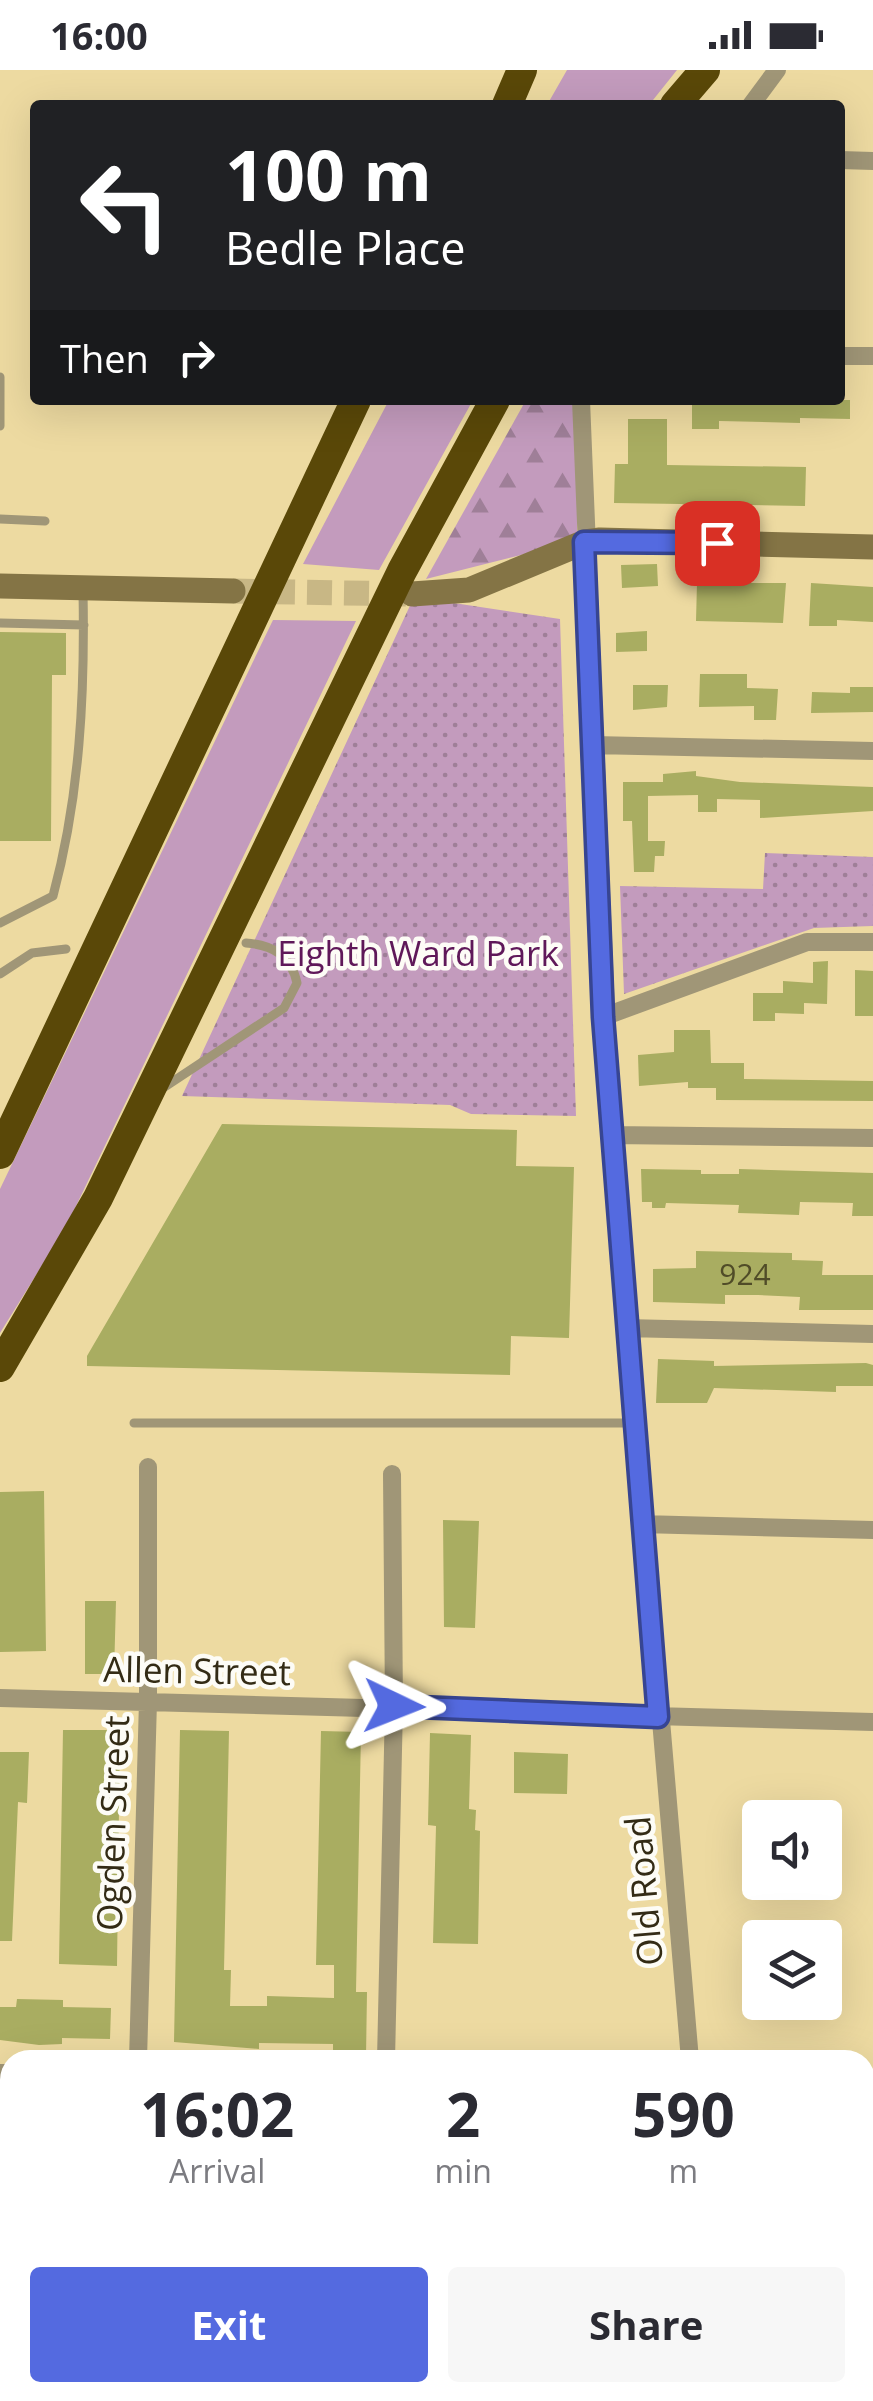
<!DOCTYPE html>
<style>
:root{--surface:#fff;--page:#f7f7f7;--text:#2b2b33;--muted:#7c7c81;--accent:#546ae0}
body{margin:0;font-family:"Open Sans",sans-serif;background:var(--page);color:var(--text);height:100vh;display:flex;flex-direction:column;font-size:38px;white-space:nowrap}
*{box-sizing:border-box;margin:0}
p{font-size:32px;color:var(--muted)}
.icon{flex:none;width:55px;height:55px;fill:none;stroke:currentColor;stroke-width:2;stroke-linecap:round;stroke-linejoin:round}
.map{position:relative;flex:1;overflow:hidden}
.panel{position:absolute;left:0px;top:1980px;width:875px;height:352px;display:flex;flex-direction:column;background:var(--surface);border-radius:30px 30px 0 0;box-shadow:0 10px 40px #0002}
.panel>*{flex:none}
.top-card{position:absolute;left:30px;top:30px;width:815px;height:305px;border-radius:10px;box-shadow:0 10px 40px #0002;background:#202124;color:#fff;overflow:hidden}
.tools{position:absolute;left:742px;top:1730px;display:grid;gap:20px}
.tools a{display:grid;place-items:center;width:100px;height:100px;border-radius:10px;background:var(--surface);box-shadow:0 10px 40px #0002;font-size:50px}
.pin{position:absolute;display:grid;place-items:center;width:85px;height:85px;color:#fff;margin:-42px;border-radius:20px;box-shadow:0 5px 15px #0006}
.me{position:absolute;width:110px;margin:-55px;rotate:92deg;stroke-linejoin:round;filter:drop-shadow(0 0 8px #0008)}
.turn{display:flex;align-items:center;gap:35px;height:210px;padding:0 30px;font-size:45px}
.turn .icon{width:130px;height:130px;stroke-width:2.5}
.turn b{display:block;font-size:70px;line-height:85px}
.then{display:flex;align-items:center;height:95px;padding:0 30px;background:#0003;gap:20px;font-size:38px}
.eta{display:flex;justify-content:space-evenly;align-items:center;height:170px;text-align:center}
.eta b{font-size:60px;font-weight:700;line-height:70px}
.cta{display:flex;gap:20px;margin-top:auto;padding:20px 30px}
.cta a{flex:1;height:115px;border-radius:10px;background:var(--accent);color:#fff;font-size:40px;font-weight:700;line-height:115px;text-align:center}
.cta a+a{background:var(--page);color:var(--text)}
.status{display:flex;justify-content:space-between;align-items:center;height:70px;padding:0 50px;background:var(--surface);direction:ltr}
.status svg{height:28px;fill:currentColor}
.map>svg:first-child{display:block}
.grass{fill:#c39bbd}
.forest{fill:url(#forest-firs)}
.park{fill:url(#park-dots)}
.building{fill:#a9ad61}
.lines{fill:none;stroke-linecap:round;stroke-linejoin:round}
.secondary-tunnel{stroke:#c8b785;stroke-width:25;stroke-dasharray:25 12;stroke-linecap:butt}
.lane{stroke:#a09677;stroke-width:9}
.street{stroke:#a09677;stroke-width:18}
.secondary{stroke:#847445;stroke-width:25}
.highway{stroke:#5a4808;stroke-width:30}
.route-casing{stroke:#374592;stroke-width:25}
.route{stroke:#546ae0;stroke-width:18}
.labels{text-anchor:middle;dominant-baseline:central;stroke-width:9;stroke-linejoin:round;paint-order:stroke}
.number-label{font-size:30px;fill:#504c28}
.park-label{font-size:35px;fill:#5f1859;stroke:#fdfcf6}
.street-label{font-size:35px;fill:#332b15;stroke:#fdfcf6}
</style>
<div class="status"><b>16:00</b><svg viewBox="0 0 49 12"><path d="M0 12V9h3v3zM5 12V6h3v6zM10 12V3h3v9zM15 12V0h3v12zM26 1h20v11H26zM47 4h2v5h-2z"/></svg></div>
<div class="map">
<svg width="873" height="2331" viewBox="0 0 873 2331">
<defs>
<pattern id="forest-firs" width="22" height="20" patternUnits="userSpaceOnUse" patternTransform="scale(2.5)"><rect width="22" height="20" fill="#c39bbd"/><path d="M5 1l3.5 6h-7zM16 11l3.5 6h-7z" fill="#9f7f98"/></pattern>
<pattern id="park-dots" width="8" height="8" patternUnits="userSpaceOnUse" patternTransform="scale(2.5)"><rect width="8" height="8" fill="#c39bbd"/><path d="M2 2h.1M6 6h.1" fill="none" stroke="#9f7f98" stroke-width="1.8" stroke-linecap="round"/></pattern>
</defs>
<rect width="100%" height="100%" fill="#eddaa1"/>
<path class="grass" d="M 567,0 L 677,0 L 649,35 L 547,35 Z
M 389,330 L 473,330 L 379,500 L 303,494 Z
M 273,550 L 356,551 L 66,1157 L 0,1263 L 0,1119 Z"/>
<path class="forest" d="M 526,330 L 578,330 L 577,471 L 426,509 Z"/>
<path class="park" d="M 414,527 L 560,549 L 576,1046 L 471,1044 L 450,1035 L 182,1026 Z
M 765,783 L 873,787 L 873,856 L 814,858 L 624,924 L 620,816 L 763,819 Z"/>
<path class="building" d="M 692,330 L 850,330 L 850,349 L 800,348 L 800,353 L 719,351 L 719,359 L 692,359 Z
M 628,349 L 667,349 L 667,395 L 806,397 L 805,436 L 614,433 L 615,394 L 628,394 Z
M 657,494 L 658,516 L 622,518 L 621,495 Z
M 697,513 L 786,513 L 783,553 L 696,551 Z
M 811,513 L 873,517 L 873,552 L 837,550 L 837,556 L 809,556 Z
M 647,561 L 647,581 L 616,582 L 616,563 Z
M 0,562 L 66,563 L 66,605 L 52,605 L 51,771 L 0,771 Z
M 700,604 L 747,604 L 747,618 L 778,619 L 776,650 L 754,650 L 754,636 L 699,637 Z
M 633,615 L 668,615 L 667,637 L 633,640 Z
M 850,617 L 873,617 L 873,642 L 811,643 L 812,622 L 850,623 Z
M 696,701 L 696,706 L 740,712 L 873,717 L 873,741 L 760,748 L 760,730 L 717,729 L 717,742 L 698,742 L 698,725 L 648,726 L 648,771 L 665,771 L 664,786 L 655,786 L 654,802 L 634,802 L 632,751 L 623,751 L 623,712 L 663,712 L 663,704 Z
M 828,891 L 827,934 L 804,933 L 804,944 L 775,943 L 775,951 L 753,951 L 753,923 L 783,923 L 783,911 L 813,913 L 813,892 Z
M 855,900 L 873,901 L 873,946 L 855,946 Z
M 674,960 L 710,960 L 711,993 L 744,993 L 744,1009 L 873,1011 L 873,1031 L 716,1030 L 716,1018 L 688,1018 L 688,1012 L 639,1016 L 638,985 L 674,982 Z
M 222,1054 L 517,1060 L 516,1096 L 574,1097 L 569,1268 L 511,1266 L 510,1305 L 87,1296 L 87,1286 Z
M 641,1099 L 701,1100 L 701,1104 L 739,1104 L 739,1099 L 873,1103 L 873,1146 L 852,1146 L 853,1133 L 800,1132 L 799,1145 L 738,1143 L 739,1135 L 666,1133 L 665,1138 L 652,1138 L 652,1132 L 642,1132 Z
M 696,1181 L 792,1183 L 792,1190 L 823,1191 L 822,1205 L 873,1205 L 873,1240 L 799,1240 L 800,1227 L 758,1225 L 725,1225 L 725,1234 L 653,1232 L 653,1199 L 696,1198 Z
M 658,1289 L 714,1291 L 714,1296 L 866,1293 L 873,1295 L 873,1316 L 836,1316 L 836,1322 L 714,1318 L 707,1333 L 656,1333 Z
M 44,1421 L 46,1581 L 0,1582 L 0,1422 Z
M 443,1450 L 479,1451 L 475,1558 L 444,1557 Z
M 85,1531 L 116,1531 L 114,1604 L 85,1604 Z
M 63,1660 L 120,1660 L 117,1896 L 59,1894 Z
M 180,1660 L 229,1661 L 224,1900 L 231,1900 L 230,1936 L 267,1936 L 267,1926 L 334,1928 L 334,1895 L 316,1895 L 321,1661 L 361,1662 L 356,1922 L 367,1922 L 366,1987 L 333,1986 L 333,1974 L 259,1973 L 259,1979 L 174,1972 Z
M 430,1663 L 471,1665 L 469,1739 L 476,1740 L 475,1760 L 480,1761 L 478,1874 L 433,1873 L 436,1756 L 428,1755 Z
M 0,1682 L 29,1682 L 27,1733 L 18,1732 L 12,1871 L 0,1871 Z
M 514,1682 L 568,1684 L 567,1724 L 514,1723 Z
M 17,1929 L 63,1930 L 63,1937 L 111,1938 L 110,1969 L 62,1968 L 62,1974 L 39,1975 L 0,1970 L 0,1937 L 16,1937 Z"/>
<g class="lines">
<path class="secondary-tunnel" d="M 233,521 L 407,524"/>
<path class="lane" d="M 0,307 L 0,356
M 0,449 L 45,451
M 0,553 L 84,555
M 0,853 L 53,826 C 80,726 85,624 83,521
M 0,904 L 32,883 L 66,879
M 160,1020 L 284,938 L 297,913 C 291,885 272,875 246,873
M 134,1353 L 633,1353
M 0,2320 L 10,2321"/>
<path class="street" d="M 751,35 L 777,0
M 840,90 L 873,91
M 840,286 L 873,286
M 581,330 L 611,1065 L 690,1990
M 593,675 L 873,681
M 603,947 L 807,872 L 873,872
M 611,1065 L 873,1068
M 625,1258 L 873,1264
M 641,1454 L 873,1460
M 0,1628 L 873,1652
M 138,1990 L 148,1631 L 148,1397
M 386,1990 L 394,1636 L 392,1404
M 0,2003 L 10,2003
M 865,2022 L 873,2022
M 865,2163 L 873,2171
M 129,2331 L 129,2322
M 379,2331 L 379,2322
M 591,2331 L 591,2322"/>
<path class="secondary" d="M 0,516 L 233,521
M 412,524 L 469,520 L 585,472 L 600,470 L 873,477"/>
<path class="highway" d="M 507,35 L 522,0
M 675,35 L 705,0
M 0,1084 L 356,330
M 0,1297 L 98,1128 L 402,501 L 495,330"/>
</g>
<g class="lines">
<g class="route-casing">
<path id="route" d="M 394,1636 L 658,1647 L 603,947 L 584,472 L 717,473"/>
</g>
<use href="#route" class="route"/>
</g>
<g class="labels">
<g class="number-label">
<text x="745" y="1203">924</text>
</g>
<g class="park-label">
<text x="418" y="882">Eighth Ward Park</text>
</g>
<g class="street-label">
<text transform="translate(197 1600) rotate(1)">Allen Street</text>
<text transform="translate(112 1753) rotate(-88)">Ogden Street</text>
<text transform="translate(643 1821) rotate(-95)">Old Road</text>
</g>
</g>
</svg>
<div class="tools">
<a><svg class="icon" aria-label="sound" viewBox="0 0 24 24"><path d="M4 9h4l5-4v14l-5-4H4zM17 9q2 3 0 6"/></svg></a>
<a><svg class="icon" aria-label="layers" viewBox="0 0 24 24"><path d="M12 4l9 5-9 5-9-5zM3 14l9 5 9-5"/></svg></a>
</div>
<div class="pin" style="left:717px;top:473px;background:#d93025"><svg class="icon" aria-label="arrive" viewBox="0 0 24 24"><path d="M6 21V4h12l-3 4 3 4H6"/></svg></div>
<svg class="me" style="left:394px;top:1636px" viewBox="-20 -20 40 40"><path d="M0-17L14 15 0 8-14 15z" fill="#546ae0" stroke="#fff" stroke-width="4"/></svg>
<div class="top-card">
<div class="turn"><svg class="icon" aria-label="left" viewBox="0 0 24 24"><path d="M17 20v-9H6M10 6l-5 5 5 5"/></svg><div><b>100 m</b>Bedle Place</div></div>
<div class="then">Then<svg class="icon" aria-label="right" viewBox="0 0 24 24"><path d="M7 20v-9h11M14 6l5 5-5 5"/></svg></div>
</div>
<section class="panel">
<div class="eta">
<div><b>16:02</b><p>Arrival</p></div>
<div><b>2</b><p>min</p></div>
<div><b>590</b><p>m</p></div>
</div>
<div class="cta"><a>Exit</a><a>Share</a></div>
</section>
</div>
